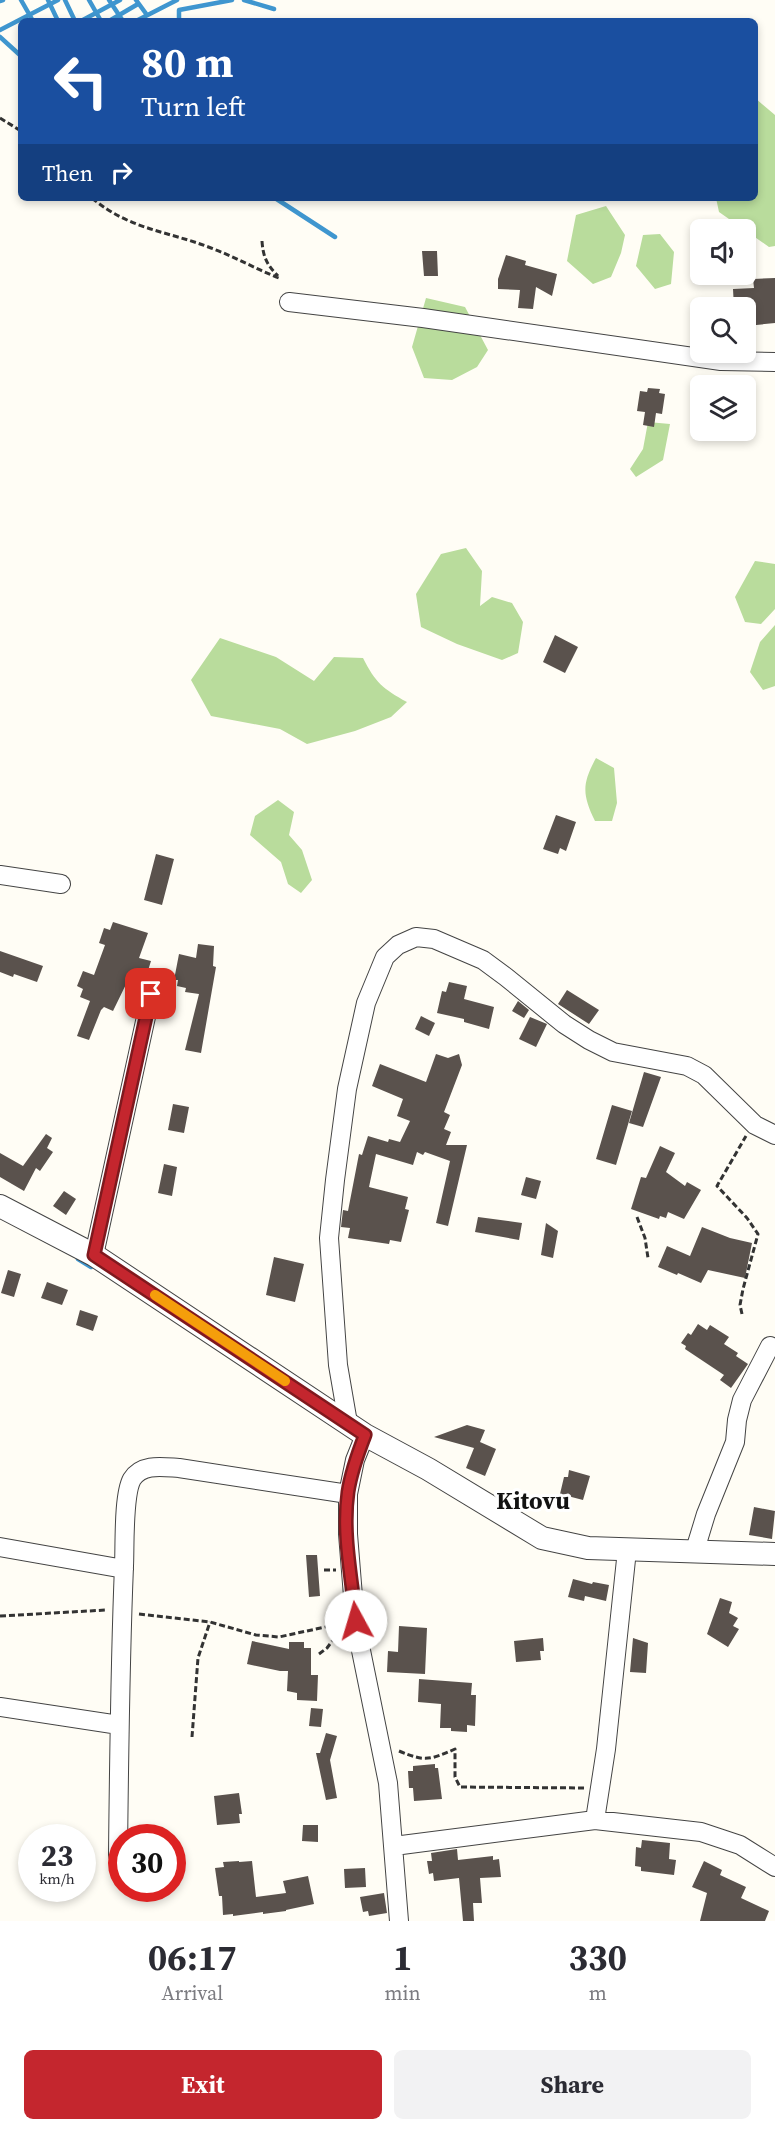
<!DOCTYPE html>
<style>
:root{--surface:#fff;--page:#f2f2f3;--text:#2b2b33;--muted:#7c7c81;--accent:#c4262e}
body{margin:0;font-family:"Source Serif 4",serif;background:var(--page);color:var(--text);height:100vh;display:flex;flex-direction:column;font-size:22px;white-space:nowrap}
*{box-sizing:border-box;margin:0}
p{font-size:20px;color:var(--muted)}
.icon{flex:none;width:33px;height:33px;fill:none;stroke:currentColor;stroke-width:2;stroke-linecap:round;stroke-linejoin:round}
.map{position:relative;height:1921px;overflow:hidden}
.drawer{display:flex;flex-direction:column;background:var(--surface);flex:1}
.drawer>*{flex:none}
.hud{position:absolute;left:18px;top:18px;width:740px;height:183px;border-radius:9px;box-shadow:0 3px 9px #0003;background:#1a4fa0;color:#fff;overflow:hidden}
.buttons{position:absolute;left:690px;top:219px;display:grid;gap:12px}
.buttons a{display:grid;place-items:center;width:66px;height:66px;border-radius:9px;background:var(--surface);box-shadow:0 3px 9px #0003;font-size:30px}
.speed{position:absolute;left:18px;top:1824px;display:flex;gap:12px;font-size:30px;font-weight:700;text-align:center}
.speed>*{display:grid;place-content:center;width:78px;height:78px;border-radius:50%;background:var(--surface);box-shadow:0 3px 9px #0003;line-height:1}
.speed small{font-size:15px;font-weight:400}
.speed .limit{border:9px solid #d22;background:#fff;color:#111}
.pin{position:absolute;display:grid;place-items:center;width:51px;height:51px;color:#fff;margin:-26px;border-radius:12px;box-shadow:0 3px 9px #0006}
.me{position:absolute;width:66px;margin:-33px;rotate:354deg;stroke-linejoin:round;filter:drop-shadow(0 0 4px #0008)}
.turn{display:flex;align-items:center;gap:21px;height:126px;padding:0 24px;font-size:27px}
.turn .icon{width:78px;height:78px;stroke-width:2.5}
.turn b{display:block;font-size:42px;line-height:51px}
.then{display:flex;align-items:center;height:57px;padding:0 24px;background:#0003;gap:12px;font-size:22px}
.eta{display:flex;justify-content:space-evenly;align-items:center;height:102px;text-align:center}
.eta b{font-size:36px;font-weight:700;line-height:42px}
.primary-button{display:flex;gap:12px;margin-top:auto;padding:12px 24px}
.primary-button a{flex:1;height:69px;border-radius:9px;background:var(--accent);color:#fff;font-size:24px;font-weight:700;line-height:69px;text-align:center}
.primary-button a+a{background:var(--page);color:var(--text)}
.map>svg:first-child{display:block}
.forest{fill:#b9dc9c}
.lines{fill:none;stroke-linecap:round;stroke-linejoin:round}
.stream{stroke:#3f96cf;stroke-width:4.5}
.building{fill:#5a524d}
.minor-casing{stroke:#444;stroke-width:20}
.tertiary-casing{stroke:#444;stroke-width:24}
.path{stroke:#333;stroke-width:3;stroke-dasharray:6 3;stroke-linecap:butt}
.minor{stroke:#fff;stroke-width:18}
.tertiary{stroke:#fff;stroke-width:22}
.route-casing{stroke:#7f191e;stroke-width:15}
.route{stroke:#c4262e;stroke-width:10}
.slow{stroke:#f59e0b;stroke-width:10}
.labels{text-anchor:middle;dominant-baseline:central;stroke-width:6;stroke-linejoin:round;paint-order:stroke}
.quarter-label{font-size:24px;font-weight:bold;fill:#111;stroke:#fff}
</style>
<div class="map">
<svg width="775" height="1921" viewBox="0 0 775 1921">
<rect width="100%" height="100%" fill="#fffdf5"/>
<path class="forest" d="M 755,98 L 775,115 L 775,246 L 769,247 L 719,212 L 716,198 L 754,198 Z
M 606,206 L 625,235 L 621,253 L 611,277 L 593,284 L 567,261 L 576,215 Z
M 660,234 L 674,252 L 671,284 L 655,289 L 636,266 L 643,235 Z
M 426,298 L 465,307 L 488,350 L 477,367 L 452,380 L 424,378 L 412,347 Z
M 648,422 L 670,424 L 663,460 L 636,477 L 630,469 L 643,449 Z
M 466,548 L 482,571 L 480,606 L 492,597 L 512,603 L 523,622 L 518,653 L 502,660 L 457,644 L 421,627 L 416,594 L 441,554 Z
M 755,561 L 775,564 L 775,609 L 761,624 L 745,622 L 735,597 Z
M 775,625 L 775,686 L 763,690 L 750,672 L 760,642 Z
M 220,638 L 276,657 L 314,681 L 334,657 L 363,658 C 375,682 383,689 407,702 L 391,717 L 355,731 L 307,744 L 280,729 L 211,716 L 191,680 Z
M 596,758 L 614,768 L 617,803 L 612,821 L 595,821 C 582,794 582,784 596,758 Z
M 278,800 L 294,812 L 289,835 L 302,850 L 312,880 L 301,893 L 288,884 L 281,862 L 250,835 L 255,816 Z"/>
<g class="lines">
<path class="stream" d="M 21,0 L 33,21
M 48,0 L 58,21
M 65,0 L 75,21
M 89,0 L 101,21
M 109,0 L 123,21
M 136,0 L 147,15
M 244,0 L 274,9
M 0,1 L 3,0
M 81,21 L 120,0
M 109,21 L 138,4
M 136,21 L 177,0
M 179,21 L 179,10 L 232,0
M 0,30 L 58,0
M 0,37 L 21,56
M 275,198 L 335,237
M 78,1259 L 91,1267"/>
</g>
<path class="building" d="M 422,251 L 437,251 L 438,276 L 424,276 Z
M 506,255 L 526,261 L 525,265 L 557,274 L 552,296 L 536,287 L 533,309 L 518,308 L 520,290 L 498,289 L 498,279 Z
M 775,278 L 775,323 L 746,326 L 746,308 L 734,308 L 733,289 L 754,288 L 753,279 Z
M 648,388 L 660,389 L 659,393 L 665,394 L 662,414 L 656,413 L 654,427 L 643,425 L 645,412 L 637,411 L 640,391 L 647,392 Z
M 555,635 L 578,647 L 565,673 L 543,662 Z
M 556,815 L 576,822 L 566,851 L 560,848 L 558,854 L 543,849 Z
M 156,854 L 174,859 L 162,905 L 144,900 Z
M 113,922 L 148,933 L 139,958 L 151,961 L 146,977 L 132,972 L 113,1011 L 104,1007 L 101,1010 L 89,1040 L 77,1036 L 90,1001 L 80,997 L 83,989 L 77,986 L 83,971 L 94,975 L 105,945 L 99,943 L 104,928 L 110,930 Z
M 198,944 L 214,946 L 213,966 L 216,967 L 201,1053 L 185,1050 L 199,994 L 185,992 L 186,988 L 177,986 L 178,980 L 174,980 L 179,954 L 196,958 Z
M 0,951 L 43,966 L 37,982 L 14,974 L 13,977 L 0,972 Z
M 449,982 L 467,986 L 464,999 L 494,1007 L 489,1029 L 464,1022 L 464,1019 L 437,1013 L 442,991 L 446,992 Z
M 567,990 L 599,1010 L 589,1024 L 558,1004 Z
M 518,1001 L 529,1010 L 524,1018 L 512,1011 Z
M 421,1016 L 435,1023 L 429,1036 L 415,1029 Z
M 530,1017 L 547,1024 L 536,1047 L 519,1039 Z
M 436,1054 L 448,1058 L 459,1054 L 462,1065 L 444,1112 L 450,1115 L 444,1129 L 451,1132 L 446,1145 L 467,1145 L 448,1226 L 436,1223 L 450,1161 L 425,1152 L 423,1155 L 417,1152 L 413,1165 L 376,1154 L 369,1187 L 408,1197 L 405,1209 L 409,1210 L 401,1242 L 390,1240 L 389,1244 L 348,1238 L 350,1228 L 341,1227 L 343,1210 L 348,1211 L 359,1154 L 362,1155 L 368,1136 L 388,1142 L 389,1139 L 400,1142 L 410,1121 L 397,1116 L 403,1099 L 372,1086 L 380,1064 L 426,1082 Z
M 644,1072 L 661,1077 L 643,1127 L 629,1123 Z
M 173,1104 L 189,1107 L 184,1133 L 168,1130 Z
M 612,1105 L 632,1111 L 616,1165 L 596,1159 Z
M 46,1134 L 52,1138 L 47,1148 L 53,1152 L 40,1171 L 36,1168 L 24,1191 L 0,1177 L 0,1153 L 23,1166 Z
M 660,1146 L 675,1153 L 666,1172 L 685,1186 L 687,1182 L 701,1190 L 684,1219 L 668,1212 L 666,1218 L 660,1216 L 659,1219 L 631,1209 L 641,1177 L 646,1178 Z
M 164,1164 L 177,1167 L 172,1196 L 158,1193 Z
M 526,1177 L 541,1181 L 536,1199 L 521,1195 Z
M 64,1191 L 76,1199 L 66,1215 L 53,1206 Z
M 478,1217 L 522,1223 L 519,1240 L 475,1232 Z
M 546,1223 L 558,1231 L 553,1258 L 541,1255 Z
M 702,1227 L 730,1238 L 752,1243 L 745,1278 L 708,1270 L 701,1283 L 678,1273 L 677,1275 L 658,1267 L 667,1246 L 690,1256 Z
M 274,1257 L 304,1264 L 295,1302 L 266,1295 Z
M 8,1270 L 21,1274 L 14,1297 L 1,1293 Z
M 47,1282 L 68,1290 L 62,1305 L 41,1298 Z
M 80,1310 L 98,1316 L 93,1331 L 76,1325 Z
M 698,1324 L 707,1330 L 710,1325 L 729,1337 L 724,1344 L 738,1353 L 736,1356 L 748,1364 L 731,1388 L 720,1380 L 724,1375 L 685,1349 L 686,1346 L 681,1343 L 688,1333 L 691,1335 Z
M 467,1425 L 485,1430 L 480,1442 L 496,1449 L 485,1476 L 466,1468 L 474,1448 L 434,1437 Z
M 569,1470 L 590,1476 L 583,1500 L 560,1494 L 564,1477 L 568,1477 Z
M 754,1507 L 775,1511 L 772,1539 L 749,1535 Z
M 306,1555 L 317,1555 L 320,1596 L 309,1597 Z
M 573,1579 L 592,1584 L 593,1582 L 609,1585 L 606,1601 L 585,1596 L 584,1601 L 568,1597 Z
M 720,1598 L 732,1602 L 729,1613 L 738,1618 L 733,1626 L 739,1629 L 728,1647 L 707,1634 Z
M 399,1626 L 427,1628 L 425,1674 L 387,1672 L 388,1651 L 398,1652 Z
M 543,1638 L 544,1651 L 540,1651 L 541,1660 L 516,1662 L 514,1641 Z
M 633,1638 L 648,1643 L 646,1673 L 630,1672 Z
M 252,1641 L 289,1649 L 289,1642 L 304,1642 L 304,1648 L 311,1648 L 311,1675 L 318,1675 L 317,1701 L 297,1700 L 297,1693 L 287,1691 L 288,1671 L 280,1671 L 247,1664 Z
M 419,1679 L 472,1683 L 471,1695 L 476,1695 L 475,1726 L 467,1725 L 467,1732 L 451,1731 L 451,1728 L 440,1728 L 441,1704 L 418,1702 Z
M 311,1708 L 323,1709 L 321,1727 L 309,1726 Z
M 326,1733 L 337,1736 L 330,1760 L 337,1798 L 326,1800 L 316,1753 L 320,1753 Z
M 435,1764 L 435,1768 L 438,1768 L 442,1799 L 414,1801 L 413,1788 L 409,1788 L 408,1771 L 413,1771 L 413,1766 Z
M 239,1793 L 242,1814 L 239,1814 L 240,1823 L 217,1825 L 214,1796 Z
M 303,1825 L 318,1825 L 318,1842 L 302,1841 Z
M 642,1840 L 670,1843 L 669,1859 L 676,1860 L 674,1875 L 641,1871 L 641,1867 L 635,1866 L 636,1847 L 641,1848 Z
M 457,1849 L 458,1860 L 493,1856 L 493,1860 L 499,1859 L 501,1877 L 480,1878 L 482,1903 L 473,1903 L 474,1921 L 463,1921 L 459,1878 L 434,1881 L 433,1873 L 429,1874 L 427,1861 L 432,1861 L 431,1853 Z
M 239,1861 L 239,1862 L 252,1861 L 256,1897 L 286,1893 L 283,1881 L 308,1876 L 314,1904 L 286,1910 L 286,1911 L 263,1914 L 263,1912 L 233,1916 L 233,1914 L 223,1915 L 222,1896 L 219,1896 L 215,1868 L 224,1867 L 223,1862 Z
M 704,1861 L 722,1870 L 720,1875 L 746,1887 L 741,1898 L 769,1911 L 765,1921 L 700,1921 L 707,1893 L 692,1887 Z
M 365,1868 L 366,1887 L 345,1888 L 344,1869 Z
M 384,1893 L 387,1913 L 369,1916 L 368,1911 L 363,1912 L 360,1897 Z"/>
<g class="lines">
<g class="minor-casing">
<path id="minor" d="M 289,302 L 423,318 L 721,361 L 775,362
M 0,875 L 61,884
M 94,1255 L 151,994
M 348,1423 L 338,1365 L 329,1238 L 335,1180 L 347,1089 L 366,1003 L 385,957 L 398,945 L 416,937 L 434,939 L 483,960 L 506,977 L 564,1024 L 589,1040 L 613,1052 L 687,1066 L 704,1075 L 755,1125 L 775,1135
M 365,1435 L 355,1460 L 348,1494 L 348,1534 L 355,1621 L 388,1783 L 399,1921
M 0,1547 L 124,1569
M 695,1550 L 706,1514 L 735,1442 L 737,1420 L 742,1400 L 770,1346
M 0,1707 L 119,1725
M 595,1820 L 606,1749 L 627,1550
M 394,1846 L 595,1820 L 701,1832 L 740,1845 L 775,1867
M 118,1855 C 119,1758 120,1662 124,1566 C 125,1546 123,1495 132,1479 C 142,1463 163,1467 179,1468 L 348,1494"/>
</g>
<g class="tertiary-casing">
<path id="tertiary" d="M 0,1206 L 94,1255 L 365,1435 L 428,1469 L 542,1538 L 588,1548 L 775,1554"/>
</g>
<path class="path" d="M 0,118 L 21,131
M 92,198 C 130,230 168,231 211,248 C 235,257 256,269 279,278
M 262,241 C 263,257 267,265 278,276
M 637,1217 L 645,1238 L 648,1258
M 742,1314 L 740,1305 L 743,1289 L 758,1234 L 747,1218 L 717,1186 L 746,1136
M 324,1570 L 336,1570
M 139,1614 L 210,1622 L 256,1635 L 279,1637 L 339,1624
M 0,1616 L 106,1610
M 319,1654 L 327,1648 L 339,1632
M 192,1737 L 198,1658 L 210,1622
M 399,1751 C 425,1762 430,1760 455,1749 L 455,1777 L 460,1787 L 585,1788"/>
<use href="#minor" class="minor"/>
<use href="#tertiary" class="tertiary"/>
</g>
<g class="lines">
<g class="route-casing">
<path id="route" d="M 151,994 L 94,1255 L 365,1435 C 358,1453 351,1472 348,1492 C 342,1534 352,1579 356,1621"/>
</g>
<use href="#route" class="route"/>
<path class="slow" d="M 155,1295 L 285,1381"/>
</g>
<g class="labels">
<g class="quarter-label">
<text x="533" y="1500">Kitovu</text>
</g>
</g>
</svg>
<div class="buttons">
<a><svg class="icon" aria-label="sound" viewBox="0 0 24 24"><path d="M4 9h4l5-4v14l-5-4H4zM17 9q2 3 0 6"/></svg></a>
<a><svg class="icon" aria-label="search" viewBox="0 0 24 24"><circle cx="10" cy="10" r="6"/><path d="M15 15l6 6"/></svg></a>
<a><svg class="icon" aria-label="layers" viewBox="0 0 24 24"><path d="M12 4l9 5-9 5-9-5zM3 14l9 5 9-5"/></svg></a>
</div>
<div class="speed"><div>23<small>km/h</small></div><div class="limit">30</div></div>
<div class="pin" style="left:151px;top:994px;background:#d93025"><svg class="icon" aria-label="arrive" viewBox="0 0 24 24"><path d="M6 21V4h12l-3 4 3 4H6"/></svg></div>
<svg class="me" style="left:356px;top:1621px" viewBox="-20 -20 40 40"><circle r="19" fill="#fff"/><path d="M0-13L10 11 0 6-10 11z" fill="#c4262e"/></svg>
<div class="hud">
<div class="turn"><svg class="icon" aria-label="left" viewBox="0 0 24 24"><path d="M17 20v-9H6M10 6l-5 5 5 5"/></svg><div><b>80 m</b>Turn left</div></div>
<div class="then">Then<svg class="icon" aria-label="right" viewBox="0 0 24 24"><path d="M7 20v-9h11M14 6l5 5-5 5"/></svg></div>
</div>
</div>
<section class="drawer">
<div class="eta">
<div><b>06:17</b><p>Arrival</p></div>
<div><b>1</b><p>min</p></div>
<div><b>330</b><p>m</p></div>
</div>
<div class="primary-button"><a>Exit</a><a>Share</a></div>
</section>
